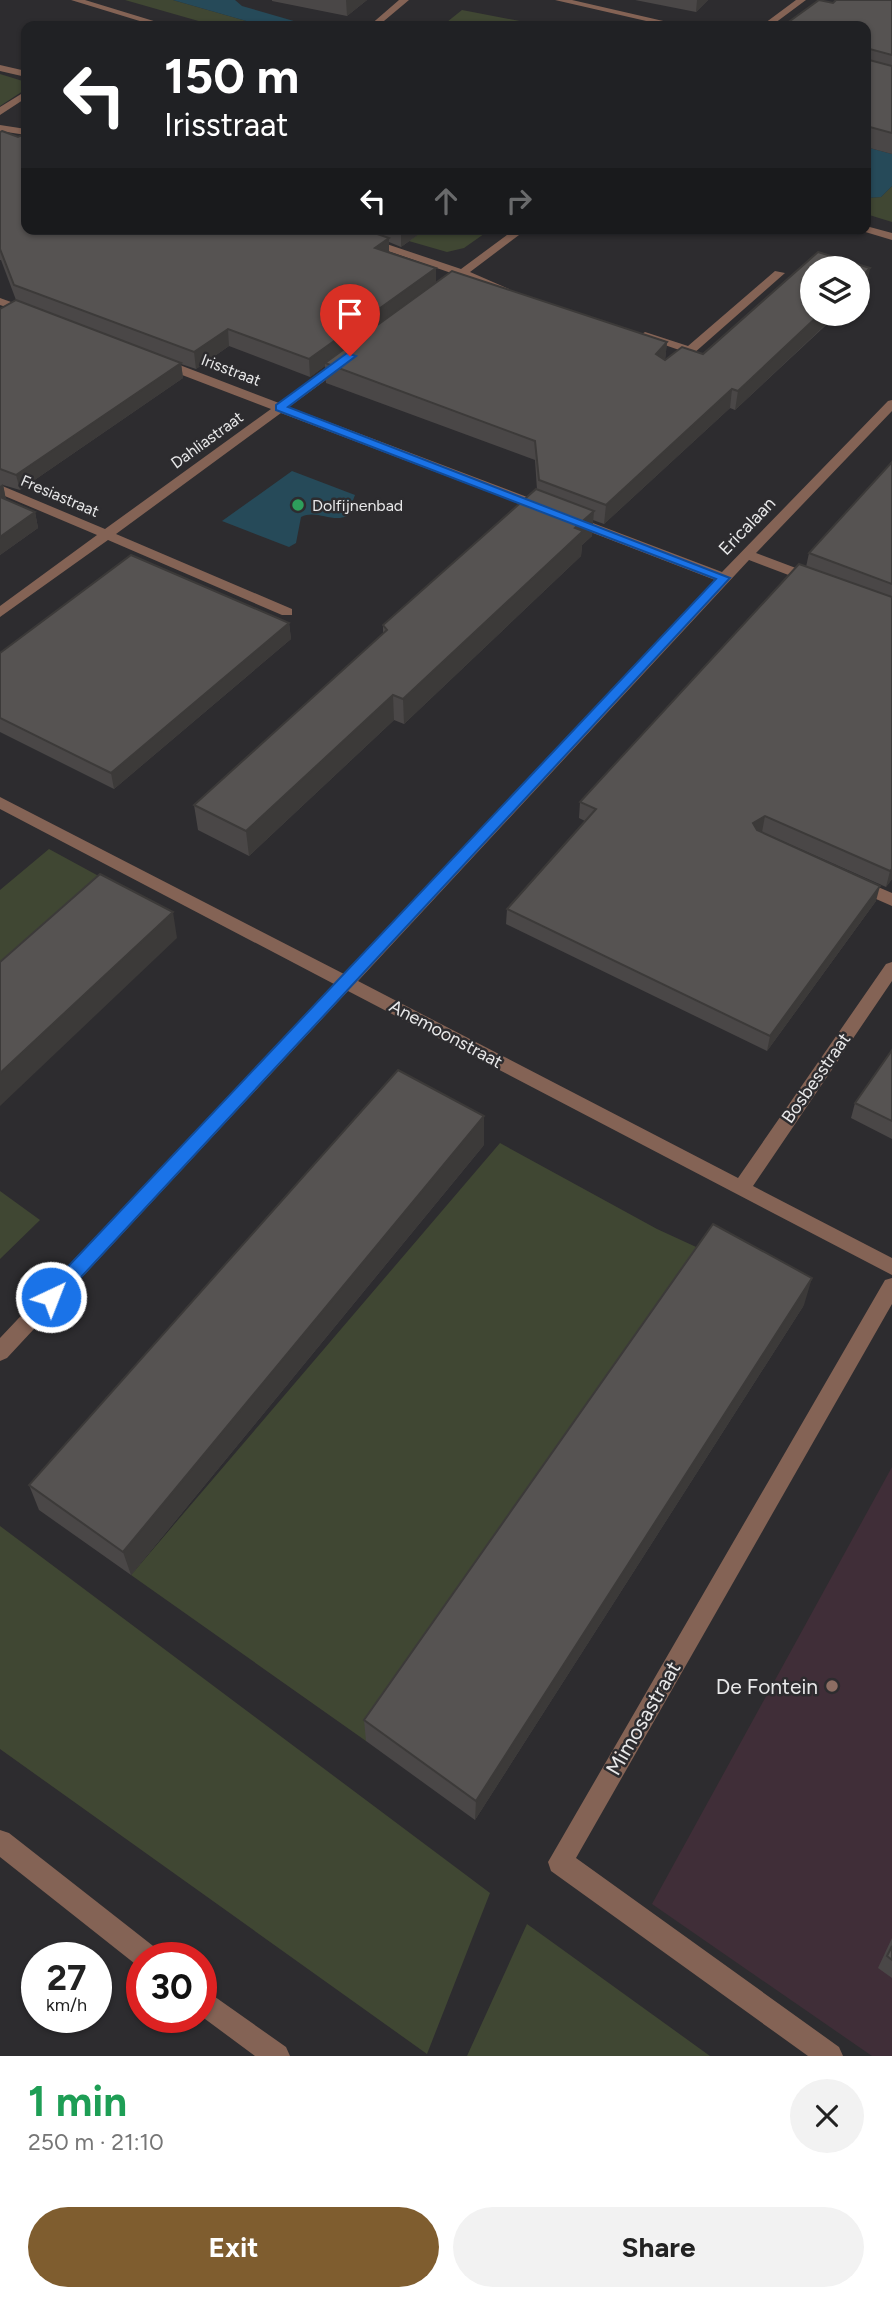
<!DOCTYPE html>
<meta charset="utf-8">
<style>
:root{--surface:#fff;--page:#f2f2f2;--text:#222;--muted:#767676;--accent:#7f5d2f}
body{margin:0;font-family:Figtree,sans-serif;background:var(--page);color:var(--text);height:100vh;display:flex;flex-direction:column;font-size:26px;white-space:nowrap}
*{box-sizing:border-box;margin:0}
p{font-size:23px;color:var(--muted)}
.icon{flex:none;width:38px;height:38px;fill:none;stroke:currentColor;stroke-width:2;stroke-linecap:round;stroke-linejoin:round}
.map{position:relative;height:2056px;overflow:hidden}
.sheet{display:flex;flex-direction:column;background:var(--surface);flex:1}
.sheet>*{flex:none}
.banner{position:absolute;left:21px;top:21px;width:850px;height:214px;border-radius:14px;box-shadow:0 2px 5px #0004;background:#202124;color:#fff;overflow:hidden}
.fabs{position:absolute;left:800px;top:256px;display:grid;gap:14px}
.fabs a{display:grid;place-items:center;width:70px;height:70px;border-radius:50%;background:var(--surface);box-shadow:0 2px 5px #0004;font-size:35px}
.speed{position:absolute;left:21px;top:1942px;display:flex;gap:14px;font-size:35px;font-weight:700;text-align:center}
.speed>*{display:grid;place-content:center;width:91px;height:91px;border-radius:50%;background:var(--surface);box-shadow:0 2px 5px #0004;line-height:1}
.speed small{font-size:18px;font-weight:400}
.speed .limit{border:10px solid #d22;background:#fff;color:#111}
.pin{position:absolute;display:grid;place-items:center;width:60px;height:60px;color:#fff;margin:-72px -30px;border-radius:50% 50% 50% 0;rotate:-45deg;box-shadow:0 0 7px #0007}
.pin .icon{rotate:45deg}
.me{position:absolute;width:77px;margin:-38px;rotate:43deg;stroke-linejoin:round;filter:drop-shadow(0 0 5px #0008)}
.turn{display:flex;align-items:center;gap:24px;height:147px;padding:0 28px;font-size:32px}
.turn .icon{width:91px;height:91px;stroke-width:2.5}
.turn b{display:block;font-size:49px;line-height:60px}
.lanes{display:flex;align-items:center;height:66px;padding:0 28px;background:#0003;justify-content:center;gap:35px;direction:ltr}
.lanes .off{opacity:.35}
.round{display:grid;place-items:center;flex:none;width:74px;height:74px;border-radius:37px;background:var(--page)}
.head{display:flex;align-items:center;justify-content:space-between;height:119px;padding:0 28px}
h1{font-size:42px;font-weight:700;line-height:52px;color:#1e9e55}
.primary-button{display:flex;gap:14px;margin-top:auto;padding:14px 28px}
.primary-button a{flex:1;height:80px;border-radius:42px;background:var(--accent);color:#fff;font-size:28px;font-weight:700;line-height:80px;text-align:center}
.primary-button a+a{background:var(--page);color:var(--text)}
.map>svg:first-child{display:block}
.education{fill:#402e38}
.green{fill:#404733}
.water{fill:#264a59}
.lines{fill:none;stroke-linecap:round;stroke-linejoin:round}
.minor{fill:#846355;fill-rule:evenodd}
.wall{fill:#4a4747}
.shaded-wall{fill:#3c3a39}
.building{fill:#565352;stroke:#3c3a39;stroke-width:2}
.route{fill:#1a73e8;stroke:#114b97;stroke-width:2}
.leisure-dot{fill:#2e9e5b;stroke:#2d2c2f;stroke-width:2.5}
.education-dot{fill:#8d6e63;stroke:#2d2c2f;stroke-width:2.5}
.labels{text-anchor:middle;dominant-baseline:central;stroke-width:5;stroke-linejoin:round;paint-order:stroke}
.far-street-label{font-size:16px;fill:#e8e8e9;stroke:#2d2c2f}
.far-poi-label{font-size:16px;fill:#e8e8e9;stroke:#2d2c2f;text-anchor:start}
.street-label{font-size:18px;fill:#e8e8e9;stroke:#2d2c2f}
.near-poi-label{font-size:21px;fill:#e8e8e9;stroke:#2d2c2f;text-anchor:end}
.near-street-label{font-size:21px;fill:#e8e8e9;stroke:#2d2c2f}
</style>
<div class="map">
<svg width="892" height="2056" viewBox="0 0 892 2056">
<rect width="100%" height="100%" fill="#2d2c2f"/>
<path class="education" d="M 892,1467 L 892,2056 L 872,2056 L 652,1904 Z"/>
<path class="green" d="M 125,0 L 173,0 L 264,26 L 216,26 Z
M 462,10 L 546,26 L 442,26 Z
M 0,74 L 26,82 L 26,89 L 0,106 Z
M 892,186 L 892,222 L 866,214 L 866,198 L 881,197 Z
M 367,229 L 491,229 L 464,248 L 447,252 Z
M 49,849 L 117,886 L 0,993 L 0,890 Z
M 500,1143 L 657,1229 L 707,1252 L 366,1741 L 131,1575 Z
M 0,1191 L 40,1220 L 0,1259 Z
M 0,1526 L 490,1893 L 427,2054 L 0,1749 Z
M 527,1924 L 710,2056 L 467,2056 Z"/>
<path class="water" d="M 173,0 L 235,0 L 242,6 L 311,26 L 264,26 Z
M 866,147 L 892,154 L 892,186 L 881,197 L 866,198 Z
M 292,471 L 355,495 L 347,516 C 332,523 316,509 301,517 L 296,543 L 289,547 L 222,521 Z"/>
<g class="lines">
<path class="minor" d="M 71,0 L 85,0 L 170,26 L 156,26 Z
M 399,0 L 409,0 L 378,26 L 369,26 Z
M 555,0 L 572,0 L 685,26 L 668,26 Z
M 796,0 L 806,0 L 771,26 L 761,26 Z
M 0,65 L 26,71 L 26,77 L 0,71 Z
M 26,91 L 26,98 L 0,115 L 0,107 Z
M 0,125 L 26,129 L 26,135 L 0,131 Z
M 866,226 L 892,233 L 892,240 L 862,231 L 861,229 L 866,229 Z
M 325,229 L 342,229 L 461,269 L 515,229 L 527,229 L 470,272 L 509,289 L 509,293 L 505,294 L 463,277 L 447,289 L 439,289 L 439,285 L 454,274 Z
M 775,271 L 785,273 L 685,361 L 675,358 L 682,351 L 639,336 L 645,332 L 688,346 Z
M 0,298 L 33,310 L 35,312 L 29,315 L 0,305 Z
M 345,356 L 349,357 L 349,363 L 289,407 L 548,505 L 548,511 L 538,511 L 281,413 L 116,534 L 292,609 L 292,615 L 282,615 L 108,540 L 0,617 L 0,606 L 97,535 L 0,494 L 0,485 L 105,529 L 271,409 L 156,365 L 156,359 L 164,359 L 279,403 Z
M 892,400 L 892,411 L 756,553 L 817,576 L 817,582 L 807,582 L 749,560 L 358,981 L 738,1178 L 886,964 L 892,962 L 892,981 L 753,1186 L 892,1258 L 892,1275 L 348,991 L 7,1358 L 0,1361 L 0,1338 L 334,984 L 0,809 L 0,797 L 344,974 L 715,580 L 567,523 L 567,517 L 577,517 L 722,572 L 888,401 Z
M 857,878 L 892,893 L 892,906 L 851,888 L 849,884 Z
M 892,1278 L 892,1304 L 576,1858 L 839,2047 L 843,2056 L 808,2056 L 551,1871 L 548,1862 L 885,1280 Z
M 0,1830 L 9,1833 L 157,1949 L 160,1958 L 142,1958 L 142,1968 L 139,1967 L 0,1857 Z
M 201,1987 L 286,2047 L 290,2056 L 255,2056 L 201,2016 Z"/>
</g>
<path class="wall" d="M 272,0 L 367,0 L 347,16 L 272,1 Z
M 635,0 L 708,0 L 696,12 Z
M 892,0 L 892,154 L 866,147 L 866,26 L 833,3 Z
M 0,132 L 26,229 L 426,229 L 401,247 L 389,242 L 389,252 L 436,268 L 436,283 L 667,342 L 665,360 L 703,354 L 867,287 L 735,410 L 730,408 L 604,524 L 593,520 L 592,536 L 582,545 L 581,556 L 404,724 L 394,720 L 249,856 L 198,830 L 194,805 L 383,634 L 383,625 L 537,490 L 535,460 L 326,383 L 325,366 L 310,377 L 229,346 L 196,369 L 181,364 L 183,378 L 20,490 L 3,485 L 6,500 L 35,512 L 38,528 L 0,555 L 0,309 L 16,300 L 1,260 L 0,260 Z
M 892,462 L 892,879 L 886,887 L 762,832 L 761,832 L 876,901 L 767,1051 L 506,924 L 507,909 L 585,821 L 579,818 L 580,802 L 806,567 L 809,553 Z
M 289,623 L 291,639 L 114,789 L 0,732 L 0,653 Z
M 892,1050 L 892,1139 L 851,1118 L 855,1103 Z
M 484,1145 L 131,1575 L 39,1510 L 29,1485 Z
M 804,1305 L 475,1820 L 366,1741 L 364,1720 Z
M 892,1938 L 892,1978 L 878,1968 Z"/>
<path class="shaded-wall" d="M 346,0 L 367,0 L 347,16 Z
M 697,0 L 708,0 L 696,12 Z
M 402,229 L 426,229 L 401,247 L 401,230 Z
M 389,238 L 389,255 L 375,248 Z
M 436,268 L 436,284 L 325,363 L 325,366 L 310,377 L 309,359 Z
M 870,268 L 867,287 L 858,295 L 858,280 Z
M 821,313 L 838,313 L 735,410 L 738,391 Z
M 228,329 L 229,346 L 196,369 L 194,352 Z
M 667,342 L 665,361 L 656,354 Z
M 181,363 L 183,378 L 20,490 L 16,475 Z
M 732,389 L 730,408 L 604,524 L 606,505 Z
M 3,484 L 6,500 L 0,504 L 0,486 Z
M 594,511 L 592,536 L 582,545 L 581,556 L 404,724 L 403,699 Z
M 35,512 L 38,528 L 0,555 L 0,537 Z
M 289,623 L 291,639 L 114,789 L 111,773 Z
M 393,695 L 394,720 L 249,856 L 246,831 Z
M 765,816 L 762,832 L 750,839 L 753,823 Z
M 892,869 L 892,879 L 886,887 L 890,871 Z
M 880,886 L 876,901 L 767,1051 L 770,1036 Z
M 173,912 L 177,938 L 0,1106 L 0,1073 Z
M 484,1116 L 484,1145 L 131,1575 L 123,1552 Z
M 812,1278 L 804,1305 L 475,1820 L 476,1801 Z"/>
<path class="building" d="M 819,0 L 833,3 L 836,0 L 892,0 L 892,55 L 870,49 L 867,52 L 869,60 L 892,66 L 892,133 L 866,126 L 866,26 L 783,26 Z
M 2,131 L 18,137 L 24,134 L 26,134 L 26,229 L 363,229 L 389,238 L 375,248 L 436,268 L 309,359 L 228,329 L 194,352 L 14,285 L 0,249 L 0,132 Z
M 818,252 L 870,268 L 858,280 L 858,268 L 812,268 L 812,313 L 821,313 L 738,391 L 732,389 L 606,505 L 539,480 L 535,441 L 325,363 L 452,271 L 667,342 L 656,354 L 665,360 L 682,347 L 703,354 Z
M 16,300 L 181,363 L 16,475 L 0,469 L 0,309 Z
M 892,462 L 892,584 L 809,553 Z
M 536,489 L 594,511 L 575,528 L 583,531 L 403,699 L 393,695 L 246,831 L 194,805 L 387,630 L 383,625 Z
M 0,497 L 35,512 L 0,537 Z
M 131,555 L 289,623 L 111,773 L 0,718 L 0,653 Z
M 799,564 L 892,597 L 892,869 L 890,871 L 765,816 L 753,823 L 757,830 L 880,886 L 770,1036 L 507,909 L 596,809 L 580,802 Z
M 100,874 L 173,912 L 0,1073 L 0,962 Z
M 892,1050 L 892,1121 L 855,1103 Z
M 398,1070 L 484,1116 L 123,1552 L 29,1485 Z
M 713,1224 L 812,1278 L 476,1801 L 364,1720 Z
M 892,1946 L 892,1960 L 887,1956 Z"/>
<path class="route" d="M 347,353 L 356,356 L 288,407 L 730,578 L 58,1302 L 45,1302 L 42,1297 L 45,1291 L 716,579 L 276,410 L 276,405 Z"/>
<circle class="leisure-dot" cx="298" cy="505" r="7"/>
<circle class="education-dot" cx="832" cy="1686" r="7"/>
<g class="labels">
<g class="far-street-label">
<text transform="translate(231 370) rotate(21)">Irisstraat</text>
<text transform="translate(207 440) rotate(-36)">Dahliastraat</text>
<text transform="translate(60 496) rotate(23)">Fresiastraat</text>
</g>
<g class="far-poi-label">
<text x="312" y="505">Dolfijnenbad</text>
</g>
<g class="street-label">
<text transform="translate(747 526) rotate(-46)">Ericalaan</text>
<text transform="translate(446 1034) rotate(28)">Anemoonstraat</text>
<text transform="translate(816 1078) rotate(-55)">Bosbesstraat</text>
</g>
<g class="near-poi-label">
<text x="818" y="1686">De Fontein</text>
</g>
<g class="near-street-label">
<text transform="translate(643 1718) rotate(-60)">Mimosastraat</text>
</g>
</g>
</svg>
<div class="fabs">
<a><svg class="icon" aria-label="layers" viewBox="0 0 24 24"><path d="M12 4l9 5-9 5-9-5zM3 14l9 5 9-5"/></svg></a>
</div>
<div class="speed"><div>27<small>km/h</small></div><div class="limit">30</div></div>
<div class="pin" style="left:350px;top:356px;background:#d93025"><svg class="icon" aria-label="arrive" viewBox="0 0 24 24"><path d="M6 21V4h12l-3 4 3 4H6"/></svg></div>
<svg class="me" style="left:51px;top:1297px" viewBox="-20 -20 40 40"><circle r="17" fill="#1a73e8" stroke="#fff" stroke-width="3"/><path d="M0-11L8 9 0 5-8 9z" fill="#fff"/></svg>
<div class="banner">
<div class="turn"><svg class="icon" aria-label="left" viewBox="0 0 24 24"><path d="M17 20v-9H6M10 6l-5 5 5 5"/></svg><div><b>150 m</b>Irisstraat</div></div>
<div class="lanes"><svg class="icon" aria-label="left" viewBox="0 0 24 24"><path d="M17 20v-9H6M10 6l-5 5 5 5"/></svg><svg class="icon off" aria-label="ahead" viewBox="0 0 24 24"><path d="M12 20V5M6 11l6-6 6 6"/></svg><svg class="icon off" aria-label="right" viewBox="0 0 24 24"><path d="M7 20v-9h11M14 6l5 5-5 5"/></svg></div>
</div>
</div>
<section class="sheet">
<div class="head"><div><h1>1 min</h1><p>250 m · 21:10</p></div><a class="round"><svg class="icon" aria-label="close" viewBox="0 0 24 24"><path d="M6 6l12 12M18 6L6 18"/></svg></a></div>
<div class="primary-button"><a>Exit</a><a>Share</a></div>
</section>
